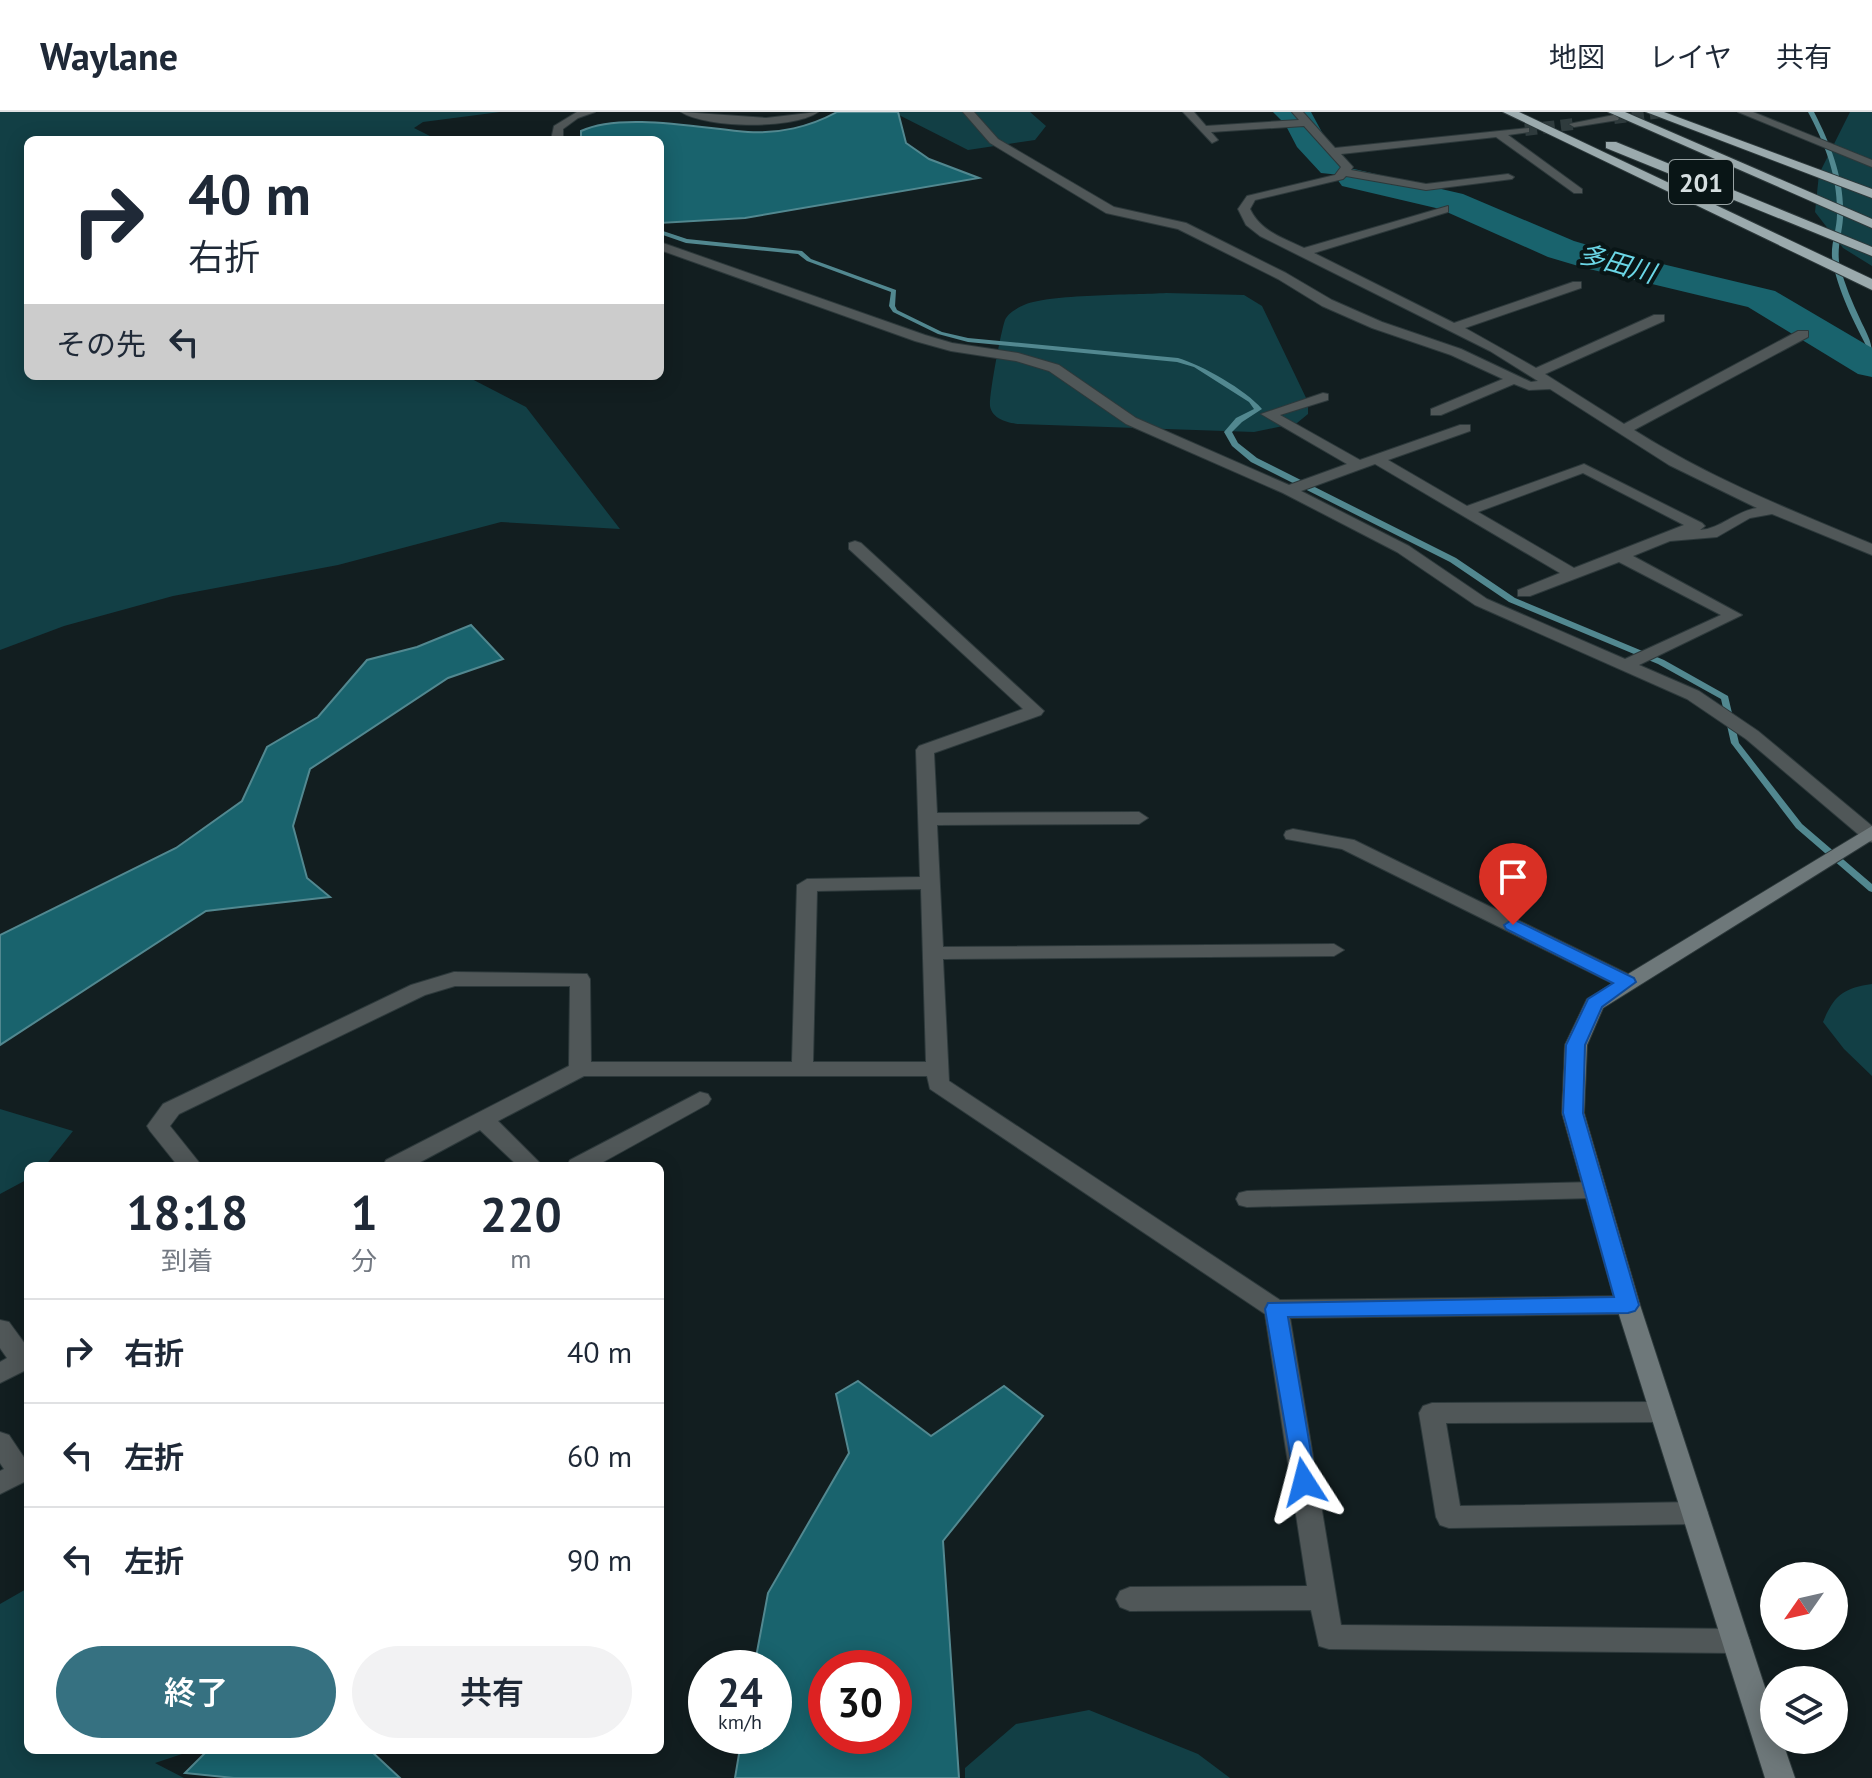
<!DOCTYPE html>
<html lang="ja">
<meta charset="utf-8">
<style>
:root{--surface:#fff;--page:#f2f2f3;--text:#1f2937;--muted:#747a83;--line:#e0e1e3;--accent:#367181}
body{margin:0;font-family:"PT Sans","Noto Sans JP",sans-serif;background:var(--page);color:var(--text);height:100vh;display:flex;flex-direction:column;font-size:30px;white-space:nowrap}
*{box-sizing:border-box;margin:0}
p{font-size:26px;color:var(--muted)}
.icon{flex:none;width:44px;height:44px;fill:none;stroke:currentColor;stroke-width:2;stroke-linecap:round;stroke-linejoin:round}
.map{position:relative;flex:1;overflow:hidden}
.details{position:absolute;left:24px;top:1050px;width:640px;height:592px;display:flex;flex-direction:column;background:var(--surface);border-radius:12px;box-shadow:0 4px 20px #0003}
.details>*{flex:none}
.hud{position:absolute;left:24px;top:24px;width:640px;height:244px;border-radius:12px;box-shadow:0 4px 20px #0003;background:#fff;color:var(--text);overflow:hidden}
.needle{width:52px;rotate:236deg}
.fabs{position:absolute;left:1760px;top:1450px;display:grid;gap:16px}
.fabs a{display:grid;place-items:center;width:88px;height:88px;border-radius:50%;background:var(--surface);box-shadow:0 4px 20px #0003;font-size:40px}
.speed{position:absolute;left:688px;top:1538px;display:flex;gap:16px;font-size:40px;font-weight:700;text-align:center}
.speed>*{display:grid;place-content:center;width:104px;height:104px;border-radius:50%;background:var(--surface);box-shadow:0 4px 20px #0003;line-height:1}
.speed small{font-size:20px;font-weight:400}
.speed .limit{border:12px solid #d22;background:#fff;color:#111}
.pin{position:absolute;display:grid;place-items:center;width:68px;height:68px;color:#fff;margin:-82px -34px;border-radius:50% 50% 50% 0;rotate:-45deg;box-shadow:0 0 8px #0007}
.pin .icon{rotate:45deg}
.me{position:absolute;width:88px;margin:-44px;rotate:351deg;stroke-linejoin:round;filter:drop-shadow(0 0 6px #0008)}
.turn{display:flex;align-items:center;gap:28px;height:168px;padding:0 32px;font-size:36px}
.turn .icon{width:104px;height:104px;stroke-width:2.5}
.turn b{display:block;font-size:56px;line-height:68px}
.then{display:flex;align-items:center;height:76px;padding:0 32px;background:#0003;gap:16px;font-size:30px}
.eta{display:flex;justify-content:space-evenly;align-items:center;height:136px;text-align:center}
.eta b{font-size:48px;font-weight:600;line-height:56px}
.cta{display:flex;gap:16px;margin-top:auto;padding:16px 32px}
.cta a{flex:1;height:92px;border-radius:48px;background:var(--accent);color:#fff;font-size:32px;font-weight:600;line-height:92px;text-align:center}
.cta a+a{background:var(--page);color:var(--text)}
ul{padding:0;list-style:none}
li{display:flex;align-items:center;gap:24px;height:104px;padding:0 32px;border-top:2px solid var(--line)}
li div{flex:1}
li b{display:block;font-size:30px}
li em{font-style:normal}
header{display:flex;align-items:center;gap:48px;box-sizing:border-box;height:112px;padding:0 40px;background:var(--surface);border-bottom:2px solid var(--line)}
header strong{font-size:38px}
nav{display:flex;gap:44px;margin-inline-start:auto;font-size:28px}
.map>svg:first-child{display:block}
.green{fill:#123f45}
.water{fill:#19636d;stroke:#528890;stroke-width:2;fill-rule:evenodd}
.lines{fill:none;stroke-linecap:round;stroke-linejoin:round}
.stream{fill:#528890;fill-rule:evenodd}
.river{fill:#19636d;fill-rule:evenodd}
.street-tunnel{stroke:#2f3b3d;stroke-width:12;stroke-dasharray:12 6;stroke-linecap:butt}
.street-casing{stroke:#2d393b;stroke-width:2}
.secondary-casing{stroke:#2d393b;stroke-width:2}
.highway-casing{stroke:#2d393b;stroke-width:2}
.street{fill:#505758;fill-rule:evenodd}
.secondary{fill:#6e787a;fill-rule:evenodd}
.highway{fill:#9baaad;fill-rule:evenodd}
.route{fill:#1a73e8;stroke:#114b97;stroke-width:2}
.labels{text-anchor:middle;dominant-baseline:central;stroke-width:8;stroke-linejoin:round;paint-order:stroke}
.shield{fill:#091516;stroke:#98a2a3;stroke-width:2}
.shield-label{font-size:26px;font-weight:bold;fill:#d6dee0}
.far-water-label{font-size:26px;font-style:italic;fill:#6bd6e6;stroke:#091516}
</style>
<header>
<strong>Waylane</strong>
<nav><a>地図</a><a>レイヤ</a><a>共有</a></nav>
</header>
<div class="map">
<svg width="1872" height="1666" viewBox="0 0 1872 1666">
<rect width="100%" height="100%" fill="#121e20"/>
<path class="green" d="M 0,0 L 500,0 L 423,10 L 414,16 L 438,28 L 28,28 L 28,264 L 466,264 L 526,295 L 620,417 L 501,410 L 338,453 L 173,484 L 64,514 L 0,538 Z
M 893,0 L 1030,0 L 1046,14 L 1035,28 L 968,38 Z
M 1850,0 L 1872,0 L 1872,154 L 1843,136 L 1815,100 L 1819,62 Z
M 1166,181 L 1244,183 L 1262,194 L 1308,290 L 1308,302 L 1297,311 L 1254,320 L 1019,312 C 1008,311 992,307 990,294 C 989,283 1001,219 1005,208 C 1008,201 1017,196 1024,193 C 1048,182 1135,183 1166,181 Z
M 1872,872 L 1872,964 L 1844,937 L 1823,910 C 1834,883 1844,876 1872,872 Z
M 0,997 L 73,1019 L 45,1054 L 28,1054 L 28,1067 L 0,1082 Z
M 28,1476 L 28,1638 L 194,1638 L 155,1651 L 184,1666 L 0,1666 L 0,1492 Z
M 1089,1598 L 1198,1642 L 1230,1666 L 965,1666 L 965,1656 L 1016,1612 Z"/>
<path class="water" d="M 837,0 L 898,0 L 906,31 L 929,47 L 979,66 L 745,106 L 660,111 L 660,28 L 581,28 L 581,19 C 621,0 700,16 748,20 C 778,22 810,15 837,0 Z
M 471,513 L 503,547 L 448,566 L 310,657 L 293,714 L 307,766 L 330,785 L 206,799 L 0,933 L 0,823 L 176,736 L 242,689 L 267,635 L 318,605 L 367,548 L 417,535 Z
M 858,1269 L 931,1324 L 1004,1274 L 1043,1304 L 943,1429 L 959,1666 L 735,1666 L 742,1624 L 774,1624 L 774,1556 L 754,1556 L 768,1481 L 849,1341 L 836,1282 ZM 826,1556 L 894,1556 L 894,1624 L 826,1624 Z
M 208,1638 L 370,1638 L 400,1666 L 234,1666 L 185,1661 Z"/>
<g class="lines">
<path class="stream" d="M 1808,0 L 1814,0 C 1831,33 1845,68 1843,106 C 1842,123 1836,137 1840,155 C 1845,173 1852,190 1860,207 C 1865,218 1872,229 1872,241 L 1869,239 C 1854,210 1837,178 1832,145 C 1831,131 1837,117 1837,102 C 1838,65 1825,32 1808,0 Z
M 660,118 L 687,127 L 802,139 L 811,147 L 896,178 L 895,194 L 897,198 L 942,220 L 968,226 L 1178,246 C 1202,253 1246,278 1262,297 L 1242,310 L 1232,320 L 1238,331 L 1257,346 L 1456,446 L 1515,486 L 1664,548 L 1728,584 L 1739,631 L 1802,712 L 1872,772 L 1872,780 L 1869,779 L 1796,716 L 1731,631 L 1721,587 L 1658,552 L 1509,490 L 1450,450 L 1251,350 L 1232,334 L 1224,320 L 1236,306 L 1254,297 L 1249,290 L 1194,255 L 1177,250 L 968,230 L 938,222 L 893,200 L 889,194 L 891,180 L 807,149 L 798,142 L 686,131 L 660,122 Z"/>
<path class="river" d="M 1273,0 L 1311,0 L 1324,24 L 1350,54 L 1347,58 L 1354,57 L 1463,82 L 1574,129 L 1608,139 L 1775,179 L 1872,236 L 1872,265 L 1858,262 L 1748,195 L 1585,156 L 1548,145 L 1440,97 L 1342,74 L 1337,67 L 1340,63 L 1321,61 L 1297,35 L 1285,12 Z"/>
<path class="street-tunnel" d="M 1614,6 L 1661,0
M 1525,18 L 1574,12"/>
<g class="street-casing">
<path id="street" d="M 577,0 L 595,0 L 578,6 L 563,17 L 563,28 L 551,28 L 554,14 Z
M 681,0 L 766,6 L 818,0 C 793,18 706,16 681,0 Z
M 963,0 L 974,0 L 998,27 L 1114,95 L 1186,111 L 1286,161 L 1332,188 L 1382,210 L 1461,237 L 1531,270 L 1538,269 L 1490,239 L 1260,124 L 1246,113 L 1238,97 L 1247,84 L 1335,63 L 1341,55 L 1304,14 L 1211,20 L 1218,28 L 1212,31 L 1183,0 L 1194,0 L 1206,14 L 1299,8 L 1292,0 L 1303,0 L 1335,36 L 1529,16 L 1529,20 L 1508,23 L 1582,77 L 1582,81 L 1574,81 L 1496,25 L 1341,42 L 1353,55 L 1351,58 L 1426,72 L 1508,62 L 1514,65 L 1512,67 L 1426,78 L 1346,64 L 1343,67 L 1255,88 L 1250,97 C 1260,119 1283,126 1304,136 L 1448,94 L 1448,100 L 1314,141 L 1454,211 L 1573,170 L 1581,170 L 1581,176 L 1465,216 L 1536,256 L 1654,203 L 1664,203 L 1664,209 L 1545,262 L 1624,312 L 1798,219 L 1808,219 L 1808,225 L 1634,318 C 1710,366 1790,398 1872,432 L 1872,443 L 1772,402 L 1750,406 L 1717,425 L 1670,429 L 1633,444 L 1742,503 L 1639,553 L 1699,579 L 1758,619 L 1872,714 L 1872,730 L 1865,728 L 1746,627 L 1687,587 L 1475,493 L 1397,440 L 1283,381 L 1126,312 L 1049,259 L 1016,249 L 951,239 L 915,229 L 660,138 L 660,130 L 925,223 L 952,231 L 1018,241 L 1059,253 L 1136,306 L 1289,373 L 1347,352 L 1261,302 L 1323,281 L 1328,282 L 1328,288 L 1280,303 L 1360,348 L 1460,313 L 1470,313 L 1470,319 L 1388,348 L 1467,394 L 1584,352 L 1702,411 L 1705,414 L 1700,418 C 1720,417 1736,399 1757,396 L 1669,353 L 1550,277 L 1529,278 L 1514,272 L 1441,303 L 1431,303 L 1431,297 L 1503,267 L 1451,243 L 1372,216 L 1322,194 L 1278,167 L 1178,117 L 1106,101 L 990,31 ZM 1375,352 L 1560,461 L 1518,478 L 1518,484 L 1530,484 L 1619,450 L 1721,503 L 1625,547 L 1487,487 L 1409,434 L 1301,379 ZM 1583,361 L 1684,413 L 1574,456 L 1478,400 Z
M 1738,0 L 1753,0 L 1872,48 L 1872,55 Z
M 1614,3 L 1619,6 L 1618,8 L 1574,15 L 1569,12 Z
M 855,429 L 861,431 L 1044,599 L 1041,603 L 934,641 L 937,701 L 1139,700 L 1148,706 L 1139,712 L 937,713 L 943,835 L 1334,832 L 1344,838 L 1334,844 L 943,847 L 949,969 L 1280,1188 L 1628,1184 L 1636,1187 L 1640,1193 L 1636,1199 L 1628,1202 L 1290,1206 L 1341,1513 L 1736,1517 L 1746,1520 L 1750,1529 L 1746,1538 L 1736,1541 L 1329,1537 L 1319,1534 L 1311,1498 L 1130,1499 L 1120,1495 L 1116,1487 L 1120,1479 L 1130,1475 L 1307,1474 L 1265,1202 L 930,977 L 927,964 L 584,964 L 498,1009 L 543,1054 L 518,1054 L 480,1018 L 413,1054 L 383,1054 L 386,1048 L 569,954 L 570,874 L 455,874 L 425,883 L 179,1002 L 170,1014 L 202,1054 L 178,1054 L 150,1019 L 147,1014 L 163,992 L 411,873 L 454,860 L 587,862 L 590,867 L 591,950 L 792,950 L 797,773 L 807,767 L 920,765 L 916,638 L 919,634 L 1023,597 L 849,437 L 849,431 ZM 921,777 L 926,950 L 813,950 L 817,779 Z
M 1293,717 L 1354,728 L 1634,865 L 1637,870 L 1627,877 L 1620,875 L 1342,737 L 1286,727 L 1284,723 L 1286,719 Z
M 700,980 L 708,982 L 711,987 L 708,992 L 596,1054 L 567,1054 L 570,1048 Z
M 1595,1070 L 1603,1072 L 1606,1078 L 1603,1084 L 1595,1086 L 1247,1095 L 1239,1093 L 1236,1087 L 1239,1081 L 1247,1079 Z
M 0,1208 L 9,1210 L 28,1236 L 28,1257 L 0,1271 L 0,1250 L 7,1246 L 0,1236 Z
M 1662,1290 L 1671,1293 L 1675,1300 L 1671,1307 L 1662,1310 L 1446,1311 L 1460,1394 L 1695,1390 L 1704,1393 L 1708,1401 L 1704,1409 L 1695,1412 L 1449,1416 L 1440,1413 L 1436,1405 L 1419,1301 L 1423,1294 L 1432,1291 Z
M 0,1320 L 9,1323 L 25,1347 L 28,1346 L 28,1368 L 0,1382 L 0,1359 L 4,1357 L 0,1351 Z"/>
</g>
<g class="secondary-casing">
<path id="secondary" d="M 1872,714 L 1872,728 L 1603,896 L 1587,933 L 1584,1001 L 1640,1193 L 1774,1603 L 1774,1628 L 1782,1628 L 1795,1666 L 1765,1666 L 1616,1193 L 1562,1001 L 1565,933 L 1587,887 Z"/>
</g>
<g class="highway-casing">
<path id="highway" d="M 1503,0 L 1519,0 L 1872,167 L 1872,178 Z
M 1608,0 L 1625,0 L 1872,107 L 1872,116 Z
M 1646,0 L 1664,0 L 1872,77 L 1872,86 Z
M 1606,30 L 1616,30 L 1872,135 L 1872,144 L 1606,36 Z"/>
</g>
<use href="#street" class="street"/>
<use href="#secondary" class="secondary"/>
<use href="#highway" class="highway"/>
</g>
<path class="route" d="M 1513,807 L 1634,866 L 1636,870 L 1602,895 L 1585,933 L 1583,1001 L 1639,1193 L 1635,1199 L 1628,1201 L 1288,1205 L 1316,1370 L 1313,1377 L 1304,1380 L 1296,1377 L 1265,1197 L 1268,1191 L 1614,1185 L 1563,1001 L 1566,933 L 1588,887 L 1613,871 L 1506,817 L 1504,813 Z"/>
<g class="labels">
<rect class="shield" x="1669" y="48" width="64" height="44" rx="6"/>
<g class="shield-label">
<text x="1701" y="70">201</text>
</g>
<g class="far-water-label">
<text transform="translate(1617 151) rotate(16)">多田川</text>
</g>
</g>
</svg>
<div class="fabs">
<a><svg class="needle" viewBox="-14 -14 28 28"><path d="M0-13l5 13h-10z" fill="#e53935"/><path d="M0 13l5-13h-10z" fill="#747a83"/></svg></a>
<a><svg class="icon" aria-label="layers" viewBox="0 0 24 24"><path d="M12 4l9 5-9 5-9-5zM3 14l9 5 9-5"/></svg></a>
</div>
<div class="speed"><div>24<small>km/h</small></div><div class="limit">30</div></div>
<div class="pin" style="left:1513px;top:813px;background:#d93025"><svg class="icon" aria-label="arrive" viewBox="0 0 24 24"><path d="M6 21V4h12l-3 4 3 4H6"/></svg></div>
<svg class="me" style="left:1304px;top:1370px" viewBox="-20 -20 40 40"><path d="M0-17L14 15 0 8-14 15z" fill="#1a73e8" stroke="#fff" stroke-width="4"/></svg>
<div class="hud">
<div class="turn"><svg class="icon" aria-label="right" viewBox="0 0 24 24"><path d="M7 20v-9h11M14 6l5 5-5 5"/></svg><div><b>40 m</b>右折</div></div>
<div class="then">その先<svg class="icon" aria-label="left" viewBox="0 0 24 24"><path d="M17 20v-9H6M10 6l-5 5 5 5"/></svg></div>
</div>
<section class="details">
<div class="eta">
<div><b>18:18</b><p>到着</p></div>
<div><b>1</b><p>分</p></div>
<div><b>220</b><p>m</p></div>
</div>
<ul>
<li><svg class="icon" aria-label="right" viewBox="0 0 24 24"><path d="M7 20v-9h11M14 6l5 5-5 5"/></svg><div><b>右折</b></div><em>40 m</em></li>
<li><svg class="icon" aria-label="left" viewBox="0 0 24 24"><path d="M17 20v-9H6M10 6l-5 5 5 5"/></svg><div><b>左折</b></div><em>60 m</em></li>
<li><svg class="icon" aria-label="left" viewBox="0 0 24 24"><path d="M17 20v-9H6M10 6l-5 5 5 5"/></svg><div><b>左折</b></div><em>90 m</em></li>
</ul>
<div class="cta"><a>終了</a><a>共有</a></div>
</section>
</div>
